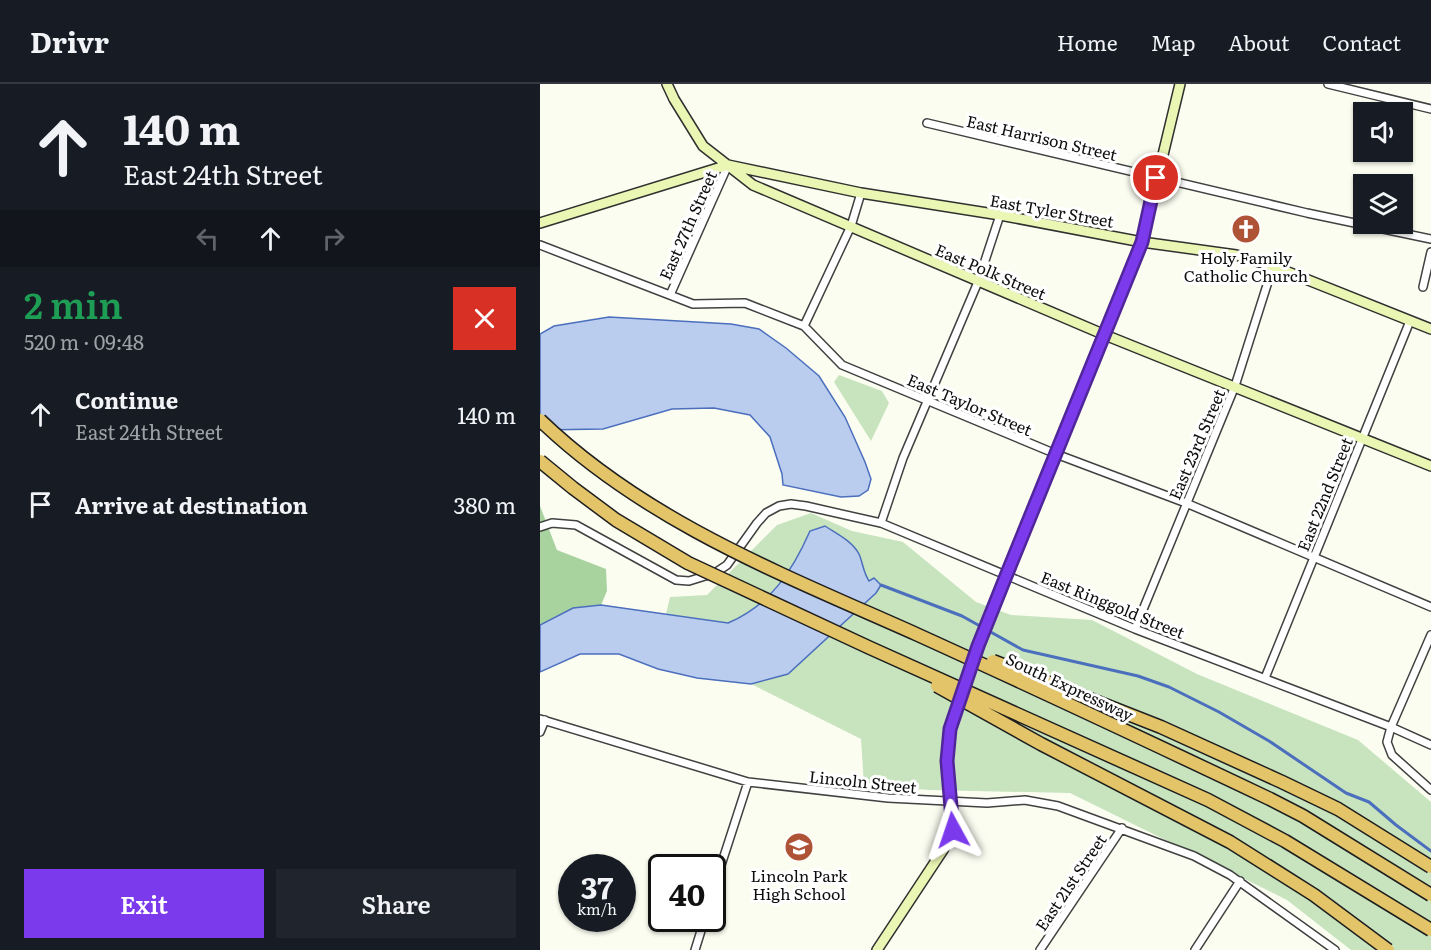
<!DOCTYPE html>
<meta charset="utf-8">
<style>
:root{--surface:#171b24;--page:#20242c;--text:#f1f3f6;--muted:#9ea1a6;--line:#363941;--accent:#7c3aed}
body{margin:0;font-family:Literata,serif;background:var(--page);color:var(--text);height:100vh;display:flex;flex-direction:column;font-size:22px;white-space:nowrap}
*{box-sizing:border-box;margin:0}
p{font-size:20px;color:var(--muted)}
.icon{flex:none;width:33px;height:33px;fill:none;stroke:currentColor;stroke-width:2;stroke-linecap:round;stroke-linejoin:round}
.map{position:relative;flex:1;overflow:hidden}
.drawer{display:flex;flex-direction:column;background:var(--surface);width:540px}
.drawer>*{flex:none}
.banner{background:#171b24;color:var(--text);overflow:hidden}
.tools{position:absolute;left:813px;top:18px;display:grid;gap:12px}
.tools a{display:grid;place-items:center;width:60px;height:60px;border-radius:0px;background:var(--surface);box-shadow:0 2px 4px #0004;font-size:30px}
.speed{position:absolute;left:18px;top:770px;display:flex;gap:12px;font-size:30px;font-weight:700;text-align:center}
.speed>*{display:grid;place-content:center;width:78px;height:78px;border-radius:50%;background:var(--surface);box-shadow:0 2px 4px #0004;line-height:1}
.speed small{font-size:15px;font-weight:400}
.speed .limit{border:3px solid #111;border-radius:9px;background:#fff;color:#111}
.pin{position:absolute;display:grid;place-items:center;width:51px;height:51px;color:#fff;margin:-26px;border:3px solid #fff;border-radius:50%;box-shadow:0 2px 6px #0007}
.me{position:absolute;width:66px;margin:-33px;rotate:355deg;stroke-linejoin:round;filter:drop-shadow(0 0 4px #0008)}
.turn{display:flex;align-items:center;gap:21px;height:126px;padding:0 24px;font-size:27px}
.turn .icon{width:78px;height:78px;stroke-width:2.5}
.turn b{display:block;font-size:42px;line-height:51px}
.lanes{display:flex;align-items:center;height:57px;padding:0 24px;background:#0003;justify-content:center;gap:30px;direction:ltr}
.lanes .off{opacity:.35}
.round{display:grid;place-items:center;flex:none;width:63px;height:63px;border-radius:0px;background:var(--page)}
.overview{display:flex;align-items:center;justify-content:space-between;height:102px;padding:0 24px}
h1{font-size:36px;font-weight:600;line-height:45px;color:#1e9e55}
.primary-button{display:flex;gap:12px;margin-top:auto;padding:12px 24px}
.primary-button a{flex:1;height:69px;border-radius:0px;background:var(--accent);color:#fff;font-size:24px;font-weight:600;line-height:69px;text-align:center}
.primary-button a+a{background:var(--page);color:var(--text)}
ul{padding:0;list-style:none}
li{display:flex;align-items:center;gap:18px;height:90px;padding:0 24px}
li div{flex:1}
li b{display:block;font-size:22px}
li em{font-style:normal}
header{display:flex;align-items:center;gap:36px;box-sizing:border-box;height:84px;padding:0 30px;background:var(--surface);border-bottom:2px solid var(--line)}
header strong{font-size:28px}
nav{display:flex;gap:33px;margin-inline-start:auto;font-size:21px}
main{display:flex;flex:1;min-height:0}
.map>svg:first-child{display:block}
.green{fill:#c7e4be}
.forest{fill:#a8d39f}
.water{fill:#bbcdef;stroke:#4b6fbd;stroke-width:1.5}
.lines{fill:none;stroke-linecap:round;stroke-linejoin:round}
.stream{stroke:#4b6fbd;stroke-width:3}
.street-casing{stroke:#414141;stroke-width:10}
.secondary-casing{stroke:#303030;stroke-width:12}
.street{stroke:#fff;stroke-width:7}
.secondary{stroke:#eaf6b3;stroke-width:9}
.highway-bridge-casing{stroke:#1f1f1f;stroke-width:15;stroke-linecap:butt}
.highway-bridge{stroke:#e3c469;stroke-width:12}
.route-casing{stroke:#51269a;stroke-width:15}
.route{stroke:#7c3aed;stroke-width:10}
.labels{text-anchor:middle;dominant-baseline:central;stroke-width:6;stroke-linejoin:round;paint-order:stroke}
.street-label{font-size:16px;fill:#0e0e0e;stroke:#fff}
.poi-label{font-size:16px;fill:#0e0e0e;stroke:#fff}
</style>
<header>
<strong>Drivr</strong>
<nav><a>Home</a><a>Map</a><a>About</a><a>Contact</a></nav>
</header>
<main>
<section class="drawer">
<div class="banner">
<div class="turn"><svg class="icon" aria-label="ahead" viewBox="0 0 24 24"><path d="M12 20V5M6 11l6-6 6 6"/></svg><div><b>140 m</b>East 24th Street</div></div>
<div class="lanes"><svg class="icon off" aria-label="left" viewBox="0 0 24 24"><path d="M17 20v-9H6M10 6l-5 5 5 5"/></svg><svg class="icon" aria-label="ahead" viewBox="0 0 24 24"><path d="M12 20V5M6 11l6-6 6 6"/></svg><svg class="icon off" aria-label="right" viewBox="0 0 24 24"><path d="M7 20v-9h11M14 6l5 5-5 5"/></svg></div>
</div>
<div class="overview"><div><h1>2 min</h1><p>520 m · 09:48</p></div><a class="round" style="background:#d93025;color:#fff"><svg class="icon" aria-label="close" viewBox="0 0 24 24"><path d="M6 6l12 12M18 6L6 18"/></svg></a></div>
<ul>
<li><svg class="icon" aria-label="ahead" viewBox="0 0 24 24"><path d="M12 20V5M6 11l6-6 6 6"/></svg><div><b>Continue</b><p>East 24th Street</p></div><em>140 m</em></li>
<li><svg class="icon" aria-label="arrive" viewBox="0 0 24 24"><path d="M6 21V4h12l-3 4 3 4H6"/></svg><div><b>Arrive at destination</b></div><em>380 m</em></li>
</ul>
<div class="primary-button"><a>Exit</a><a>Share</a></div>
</section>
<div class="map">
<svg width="891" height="866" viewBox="0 0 891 866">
<rect width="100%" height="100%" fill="#fcfdf1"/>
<path class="green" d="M 299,291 L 342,307 L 349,319 L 331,357 L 294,298 Z
M 271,429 L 312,447 L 363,458 L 436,518 L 471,531 L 552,536 L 657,590 L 818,656 L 891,718 L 891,866 L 811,866 L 747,816 L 530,709 L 389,706 L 324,701 L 321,655 L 211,600 L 248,590 L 336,509 L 341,501 C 323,495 323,488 319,470 L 270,447 L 260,470 L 236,506 L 205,531 L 188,539 L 126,530 L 130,513 L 167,511 L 237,441 Z"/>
<path class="forest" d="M 0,422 L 17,466 L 66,485 L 67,507 L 61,521 L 33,524 L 0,541 Z"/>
<path class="water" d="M 69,233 L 191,240 L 219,245 L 246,264 L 279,292 L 305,333 L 325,378 L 331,395 L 328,406 L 319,412 L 301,413 L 243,401 L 242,390 L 230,353 L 210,331 L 174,324 L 132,325 L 63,345 L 0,346 L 0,250 L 14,242 Z
M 285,442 C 297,450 312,457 319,470 C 323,479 323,488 329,497 L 334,494 L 341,501 L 336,509 L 248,590 L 211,600 L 157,594 L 118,585 L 79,570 L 40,570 L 0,588 L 0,541 L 33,524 L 61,521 L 188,539 C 230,521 252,488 270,447 Z"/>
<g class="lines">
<path class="stream" d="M 341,501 L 422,532 L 483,566 L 598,592 L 629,603 L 679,628 L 729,657 L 806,709 L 829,718 L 856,741 L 891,767"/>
<g class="street-casing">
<path id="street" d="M 788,0 L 891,25
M 387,39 L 767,129 L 891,155
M 0,161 L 153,220 L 205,219 L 264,242 L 302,281 L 516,370 L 646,419 L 891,523
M 883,203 L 891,168
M 130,211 L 188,81
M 264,242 L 311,142 L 321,109
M 341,439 L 363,374 L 438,198 L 460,131
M 0,443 L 12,439 L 36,441 L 136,496 L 149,497 L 175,489 L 187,481 L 217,439 L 226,429 L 239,422 L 251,420 L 266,422 L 341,439 L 595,545 L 851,643 L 891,661
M 595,545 L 695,302 L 733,182
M 891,551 L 851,643 L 847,658 L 852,671 L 891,706
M 725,594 L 870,237
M 0,635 L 208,698 L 348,714 L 447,719 L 485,716 L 518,722 L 654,772 L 690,791 L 795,866
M 0,648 L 5,636
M 172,809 L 208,698
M 155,866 L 165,834
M 500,866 L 582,744
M 655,866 L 700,797"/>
</g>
<g class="secondary-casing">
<path id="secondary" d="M 127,0 L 134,15 L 163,62 L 213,101 L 565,251 L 891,382
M 0,139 L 188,81 L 321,109 L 460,131 L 602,158 L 696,171 L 733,182 L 891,245
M 337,866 L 403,766 L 413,746 L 407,677 L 410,644 L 438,562 L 466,492 L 602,158 L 640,0"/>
</g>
<use href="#street" class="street"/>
<use href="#secondary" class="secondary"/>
<g class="highway-bridge-casing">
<path id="highway-bridge" d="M 0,336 C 106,438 244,491 376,550 C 495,604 612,659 730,715 L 763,732 L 891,811
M 0,377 L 33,404 L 76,436 L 148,479 L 328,563 L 668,716 L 745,757 L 891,846
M 453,577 L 621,643 L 742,698 L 798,725 L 891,783
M 397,602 L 501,660 L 690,758 L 774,811 L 848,866"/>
</g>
<use href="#highway-bridge" class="highway-bridge"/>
</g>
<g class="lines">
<g class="route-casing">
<path id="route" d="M 413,746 L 407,677 L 410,645 L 438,562 L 466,492 L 602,158 L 616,94"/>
</g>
<use href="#route" class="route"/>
</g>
<defs>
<g id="church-disc" transform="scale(1.5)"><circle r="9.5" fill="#ae5336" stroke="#fff"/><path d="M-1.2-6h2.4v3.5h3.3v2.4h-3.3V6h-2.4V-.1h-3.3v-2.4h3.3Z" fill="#fff"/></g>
<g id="school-disc" transform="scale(1.5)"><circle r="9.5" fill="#ae5336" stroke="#fff"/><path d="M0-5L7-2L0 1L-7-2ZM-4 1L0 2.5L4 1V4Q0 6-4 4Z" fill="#fff"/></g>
</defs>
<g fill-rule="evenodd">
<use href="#church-disc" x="706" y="145"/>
<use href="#school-disc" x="259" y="763"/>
</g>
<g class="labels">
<g class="street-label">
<text transform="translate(502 53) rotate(13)">East Harrison Street</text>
<text transform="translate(512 126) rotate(10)">East Tyler Street</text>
<text transform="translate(147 141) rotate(-66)">East 27th Street</text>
<text transform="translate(451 187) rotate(23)">East Polk Street</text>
<text transform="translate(430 320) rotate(23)">East Taylor Street</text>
<text transform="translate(656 360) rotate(-67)">East 23rd Street</text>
<text transform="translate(784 410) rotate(-68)">East 22nd Street</text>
<text transform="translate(573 520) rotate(22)">East Ringgold Street</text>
<text transform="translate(530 602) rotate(25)">South Expressway</text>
<text transform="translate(323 697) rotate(6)">Lincoln Street</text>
<text transform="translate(530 798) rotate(-56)">East 21st Street</text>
</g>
<g class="poi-label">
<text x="706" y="173">Holy Family<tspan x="706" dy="18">Catholic Church</tspan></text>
<text x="259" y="791">Lincoln Park<tspan x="259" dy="18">High School</tspan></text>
</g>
</g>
</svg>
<div class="tools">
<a><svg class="icon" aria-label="sound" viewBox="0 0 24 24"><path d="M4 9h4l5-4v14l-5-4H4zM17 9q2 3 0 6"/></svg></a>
<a><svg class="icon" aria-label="layers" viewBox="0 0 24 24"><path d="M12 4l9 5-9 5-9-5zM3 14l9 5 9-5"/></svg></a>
</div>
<div class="speed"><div>37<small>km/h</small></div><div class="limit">40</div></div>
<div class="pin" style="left:616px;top:94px;background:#d93025"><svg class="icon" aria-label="arrive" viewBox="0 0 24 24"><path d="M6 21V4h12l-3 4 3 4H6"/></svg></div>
<svg class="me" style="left:413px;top:746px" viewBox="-20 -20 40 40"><path d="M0-17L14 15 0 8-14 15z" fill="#7c3aed" stroke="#fff" stroke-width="4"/></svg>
</div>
</main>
